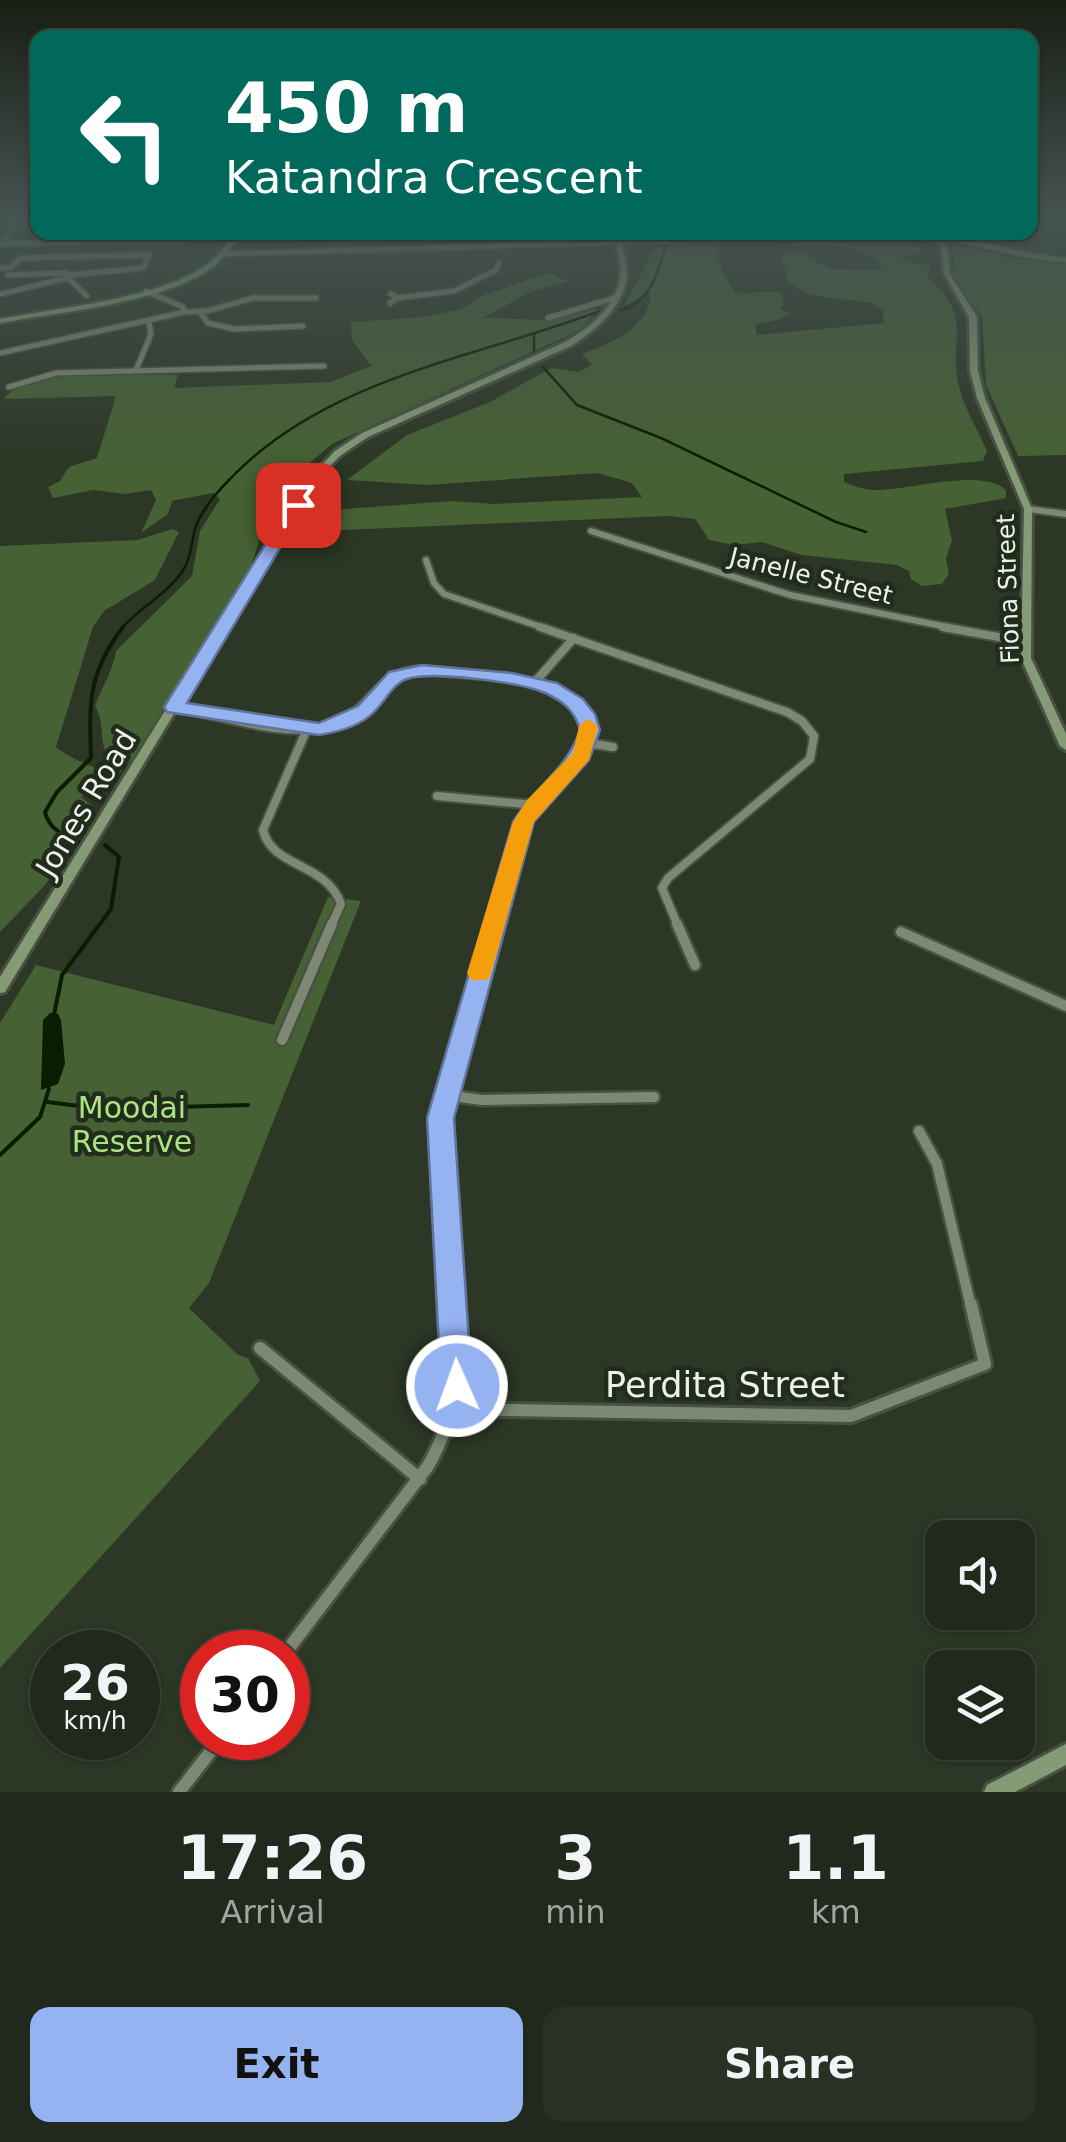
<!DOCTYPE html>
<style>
:root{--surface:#21291c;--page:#293125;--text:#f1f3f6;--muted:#a2a6a3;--line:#3e453b;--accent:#95b2f1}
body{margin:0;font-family:"DejaVu Sans",sans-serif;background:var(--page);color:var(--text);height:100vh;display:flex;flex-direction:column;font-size:38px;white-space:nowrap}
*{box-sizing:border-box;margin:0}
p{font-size:32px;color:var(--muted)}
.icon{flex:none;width:55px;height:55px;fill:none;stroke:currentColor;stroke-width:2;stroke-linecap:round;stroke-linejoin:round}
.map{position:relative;height:1792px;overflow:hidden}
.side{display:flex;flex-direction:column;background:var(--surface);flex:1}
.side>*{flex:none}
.banner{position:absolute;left:30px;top:30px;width:1008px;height:210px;border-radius:20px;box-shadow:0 2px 8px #0004,0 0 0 2px var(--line);background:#00695c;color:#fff;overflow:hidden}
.controls{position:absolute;left:925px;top:1520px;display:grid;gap:20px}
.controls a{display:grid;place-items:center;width:110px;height:110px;border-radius:20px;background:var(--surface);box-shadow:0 2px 8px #0004,0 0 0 2px var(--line);font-size:50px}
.speed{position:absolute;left:30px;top:1630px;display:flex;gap:20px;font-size:50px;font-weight:700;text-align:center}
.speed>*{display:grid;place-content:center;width:130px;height:130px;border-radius:50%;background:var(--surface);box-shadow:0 2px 8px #0004,0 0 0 2px var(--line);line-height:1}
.speed small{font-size:25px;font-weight:400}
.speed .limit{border:15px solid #d22;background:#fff;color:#111}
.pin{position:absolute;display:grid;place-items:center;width:85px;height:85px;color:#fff;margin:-42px;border-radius:20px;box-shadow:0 5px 15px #0006}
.me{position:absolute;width:110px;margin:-55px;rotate:358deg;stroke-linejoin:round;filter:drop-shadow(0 0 8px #0008)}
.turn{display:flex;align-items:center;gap:35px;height:210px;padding:0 30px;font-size:45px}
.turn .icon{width:130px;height:130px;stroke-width:2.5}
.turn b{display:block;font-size:70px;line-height:85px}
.eta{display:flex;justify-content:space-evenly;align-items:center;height:170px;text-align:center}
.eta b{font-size:60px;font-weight:600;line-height:70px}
.primary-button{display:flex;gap:20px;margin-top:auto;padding:20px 30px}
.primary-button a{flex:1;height:115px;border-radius:20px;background:var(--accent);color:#111;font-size:40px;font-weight:600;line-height:115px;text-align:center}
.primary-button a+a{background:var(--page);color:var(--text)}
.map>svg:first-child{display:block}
.green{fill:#466134}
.water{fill:#091d00}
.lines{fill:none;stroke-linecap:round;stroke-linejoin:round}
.stream-far1{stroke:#091d00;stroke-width:2.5}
.stream{stroke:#091d00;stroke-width:4}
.street-far4-casing{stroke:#485142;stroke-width:8}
.street-far3-casing{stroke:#485142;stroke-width:10}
.street-far2-casing{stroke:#485142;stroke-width:12}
.street-far1-casing{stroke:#485142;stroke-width:15}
.street-casing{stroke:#485142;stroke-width:18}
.secondary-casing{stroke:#485142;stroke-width:6}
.primary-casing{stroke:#485142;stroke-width:5}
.street-far4{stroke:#7d8975;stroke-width:5}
.street-far3{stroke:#7d8975;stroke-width:6}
.street-far2{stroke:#7d8975;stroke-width:8}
.street-far1{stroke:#7d8975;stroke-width:10}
.street{stroke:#7d8975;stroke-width:12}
.secondary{fill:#859b76;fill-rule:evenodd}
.primary{fill:#8dae77;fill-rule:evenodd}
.route{fill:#95b2f1;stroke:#61749d;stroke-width:2.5}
.slow{fill:#f59e0b}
.labels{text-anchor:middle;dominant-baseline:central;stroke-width:9;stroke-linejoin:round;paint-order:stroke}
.far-street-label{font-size:25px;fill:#ecf2e7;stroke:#222c1c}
.street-label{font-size:30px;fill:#ecf2e7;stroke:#222c1c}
.park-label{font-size:30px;fill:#abe583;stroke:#222c1c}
.near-street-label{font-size:35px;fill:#ecf2e7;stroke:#222c1c}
</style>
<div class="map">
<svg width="1066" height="1792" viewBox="0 0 1066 1792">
<rect width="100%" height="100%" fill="#2c3725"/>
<path class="green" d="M 803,233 L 888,233 L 905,245 L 926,250 L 905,256 L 903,260 L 930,266 L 928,278 C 976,320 947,341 959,386 C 964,408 978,430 987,451 L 983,461 L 844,474 L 844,482 C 854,486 864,490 875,490 C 907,491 981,467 1006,490 L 1006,498 L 945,509 L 952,540 L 946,559 L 949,574 L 942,584 L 922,586 L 911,579 L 909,571 L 897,565 L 802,555 L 762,542 L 734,545 L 709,540 L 695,519 L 668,516 L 297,532 L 298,526 L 316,513 L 344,509 L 452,501 L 493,504 L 642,497 L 632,483 L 598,473 L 428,485 L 347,480 L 407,435 L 490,402 L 551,368 L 579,372 L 592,365 L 582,354 C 608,345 654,325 650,292 L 624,306 L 655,248 L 681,244 L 715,246 L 722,271 L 735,292 C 752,295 764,289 781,293 L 784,305 L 779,310 L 791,312 L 781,319 L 755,324 L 757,335 L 884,323 L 883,311 L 873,303 L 810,295 L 789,283 L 781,255 L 801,253 L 832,269 L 878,270 L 882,266 C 865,242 820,245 794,246 L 794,242 L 814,238 Z
M 953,244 L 1022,260 L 1066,263 L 1066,455 L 1018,456 L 986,385 L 982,316 L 953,279 Z
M 548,273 L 568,281 L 528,293 L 483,318 L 551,320 L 598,308 L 582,329 L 332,444 L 281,487 L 268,512 L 250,570 L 141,748 L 118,775 L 112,768 L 117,759 L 106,753 C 99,736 105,723 95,706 C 102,687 113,671 116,651 L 192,576 L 200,531 L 220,499 L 213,493 L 172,501 L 168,514 L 141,533 L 156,500 L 151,490 L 125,494 L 93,490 L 53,498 L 48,487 L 60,481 L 69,467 L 97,458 L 116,396 L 4,399 C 26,366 139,374 178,375 L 174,388 L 330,382 L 371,366 L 352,340 L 351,322 L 424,317 L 462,309 L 482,296 Z
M 172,529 L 179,532 L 155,580 L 104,611 L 93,627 L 56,747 C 72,760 86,762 102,772 L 84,787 L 82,798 L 93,806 L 46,884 L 0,932 L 0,546 L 138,540 Z
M 328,897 L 361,901 L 209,1283 L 189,1308 L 238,1355 L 248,1358 L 260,1381 L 0,1668 L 0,1023 L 36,965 L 274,1025 Z"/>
<path class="water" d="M 50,1013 L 58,1014 L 61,1020 L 65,1064 L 58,1084 L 41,1090 L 43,1020 Z"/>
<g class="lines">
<path class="stream-far1" d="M 663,232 L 666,238
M 620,310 C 650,303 658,273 666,245
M 534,334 L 534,355
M 543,367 L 577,405 L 661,438 L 836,522 L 866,532
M 121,629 C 139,608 166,595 182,572 C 191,559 191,544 195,529 C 201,510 216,493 230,479 C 326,378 475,358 600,311"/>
<path class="stream" d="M 80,842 C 64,835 49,830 45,812 L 57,792 L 91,758 C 89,703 88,673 123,627
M 54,1015 L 62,975 L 111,909 L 119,857 L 105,845
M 48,1102 L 102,1109 L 248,1105
M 0,1155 L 40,1117 L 49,1089"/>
<g class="street-far4-casing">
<path id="street-far4" d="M 19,219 L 22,222 L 4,223 Z
M 14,225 L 2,244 L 185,240 L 199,232
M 914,235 C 966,236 1014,257 1066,260
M 223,254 L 775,238
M 0,268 L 10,268 L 21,258 L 149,255 L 143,268 L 71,275
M 69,279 L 87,296
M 0,294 L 71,277 L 66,273 L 8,275
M 397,298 L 454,291 L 496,270 L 499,263
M 390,303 L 397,298 L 391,294
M 185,312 L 207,311 L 253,298 L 316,298
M 200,312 L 208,323 L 234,329 L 303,326
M 548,318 L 614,298
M 0,353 L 185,312 L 183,307 L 146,291
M 136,370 L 151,334 L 149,322
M 9,387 L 56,373 L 324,366"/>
</g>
<g class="street-far3-casing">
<path id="street-far3" d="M 1028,509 L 1066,514
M 591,531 L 790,595 L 957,629
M 426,560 L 434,583 L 444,594 L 547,629"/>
</g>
<g class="street-far2-casing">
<path id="street-far2" d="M 540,627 L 787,712 L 802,721 L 814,736 L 810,759 L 668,878 L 662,888 L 678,926
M 943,627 L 1026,642
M 534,683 L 574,638
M 174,707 C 222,715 274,736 324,728 C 362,722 370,684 403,673 C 420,667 439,672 456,673 C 494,677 591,678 590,733 C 589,766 544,793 527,817 C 510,841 502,897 494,926
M 307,729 L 263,830 C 272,868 326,862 341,904 L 331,926
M 588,743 L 613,747
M 437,796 L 534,805"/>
</g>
<g class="street-far1-casing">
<path id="street-far1" d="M 677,924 L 695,965
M 901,932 L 1066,1006
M 282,1040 L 332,924
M 446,1095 L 482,1100 L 654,1097
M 919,1131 L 937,1164 L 971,1307
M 454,1307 L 441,1118 L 495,924"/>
</g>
<g class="street-casing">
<path id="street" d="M 260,1348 L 420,1479
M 453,1409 L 851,1416 L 985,1364 L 971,1304
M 286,1652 L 428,1466 C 460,1410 458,1367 453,1304
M 179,1792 L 221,1738"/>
</g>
<g class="secondary-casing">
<path id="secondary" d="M 613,232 L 619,232 C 621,246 627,259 627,272 C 627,304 596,330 571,346 L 368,437 L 341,455 L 316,480 L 5,992 L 0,993 L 0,977 L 310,477 L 335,451 L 362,433 L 565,342 C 592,327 624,300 620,265 C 619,254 615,243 613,232 Z
M 932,232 L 938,232 L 947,247 L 950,274 L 977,317 L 978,371 L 985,398 L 1032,509 L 1031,658 L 1066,734 L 1066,750 L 1060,746 L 1021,658 L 1024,509 L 977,398 L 970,371 L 969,317 L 944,274 L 941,247 Z
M 1066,1744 L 1066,1765 L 1015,1792 L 984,1792 L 987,1785 Z"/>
</g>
<g class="primary-casing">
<path id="primary" d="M 235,232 L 242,232 C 233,245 224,259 212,268 C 163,303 60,312 0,323 L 0,319 C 56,308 167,298 210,262 C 220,254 228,243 235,232 Z"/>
</g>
<use href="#street-far4" class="street-far4"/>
<use href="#street-far3" class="street-far3"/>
<use href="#street-far2" class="street-far2"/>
<use href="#street-far1" class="street-far1"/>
<use href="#street" class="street"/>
<use href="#secondary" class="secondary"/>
<use href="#primary" class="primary"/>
</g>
<linearGradient id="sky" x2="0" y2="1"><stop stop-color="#181e14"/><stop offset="0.46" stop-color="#455351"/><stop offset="1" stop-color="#455351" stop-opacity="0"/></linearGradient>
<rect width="1066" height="466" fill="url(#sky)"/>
<path class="route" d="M 298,500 L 306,505 L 187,703 L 319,723 L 358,706 L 389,672 L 422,665 L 512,673 L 557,683 L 583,699 L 595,714 L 600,730 L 589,760 L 534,822 L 454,1118 L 472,1386 L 468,1397 L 457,1401 L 446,1397 L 441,1386 L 427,1118 L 513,822 C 533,789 568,768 580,730 C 575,711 563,701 545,693 C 520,682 433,671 407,679 C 394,683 385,701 375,711 C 361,726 339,732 319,735 L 167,712 L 164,707 L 290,505 Z"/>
<path class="slow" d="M 588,719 L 598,726 L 589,760 L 534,822 L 491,973 L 488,980 L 471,980 L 467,973 L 513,822 L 527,800 L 573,753 L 579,726 Z"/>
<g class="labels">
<g class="far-street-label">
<text transform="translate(811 576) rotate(14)">Janelle Street</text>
<text transform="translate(1008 589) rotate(-92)">Fiona Street</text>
</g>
<g class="street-label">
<text transform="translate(86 803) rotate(-59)">Jones Road</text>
</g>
<g class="park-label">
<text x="132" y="1107">Moodai<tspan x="132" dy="34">Reserve</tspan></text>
</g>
<g class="near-street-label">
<text x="725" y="1385">Perdita Street</text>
</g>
</g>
</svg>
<div class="controls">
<a><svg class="icon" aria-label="sound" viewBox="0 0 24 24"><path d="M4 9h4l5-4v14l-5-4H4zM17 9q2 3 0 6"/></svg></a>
<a><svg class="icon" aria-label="layers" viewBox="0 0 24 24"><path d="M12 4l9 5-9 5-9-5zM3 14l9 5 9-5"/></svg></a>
</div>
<div class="speed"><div>26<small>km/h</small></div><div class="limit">30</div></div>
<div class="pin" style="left:298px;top:505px;background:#d93025"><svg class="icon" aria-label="arrive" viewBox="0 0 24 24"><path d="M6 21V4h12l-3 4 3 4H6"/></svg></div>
<svg class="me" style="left:457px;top:1386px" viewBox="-20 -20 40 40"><circle r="17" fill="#95b2f1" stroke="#fff" stroke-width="3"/><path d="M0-11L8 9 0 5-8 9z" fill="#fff"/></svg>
<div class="banner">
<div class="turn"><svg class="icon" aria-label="left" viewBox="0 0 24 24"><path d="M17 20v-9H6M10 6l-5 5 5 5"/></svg><div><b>450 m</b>Katandra Crescent</div></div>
</div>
</div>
<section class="side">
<div class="eta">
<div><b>17:26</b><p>Arrival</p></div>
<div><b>3</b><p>min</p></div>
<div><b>1.1</b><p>km</p></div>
</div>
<div class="primary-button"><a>Exit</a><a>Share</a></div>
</section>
